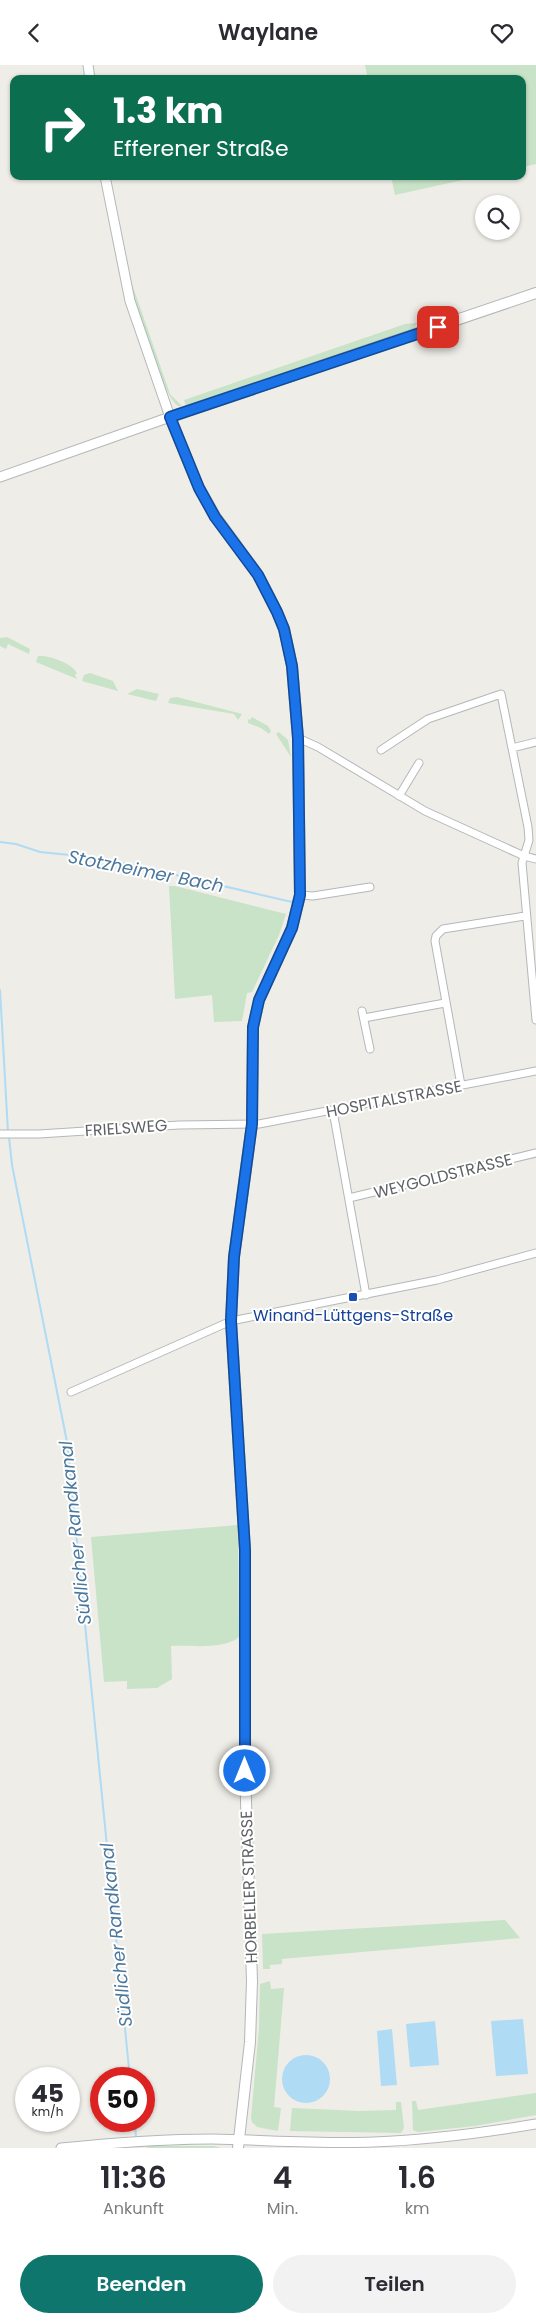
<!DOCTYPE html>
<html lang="de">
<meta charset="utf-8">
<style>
:root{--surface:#fff;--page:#f2f2f3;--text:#2b2b33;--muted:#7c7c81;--accent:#0f766e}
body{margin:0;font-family:Poppins,sans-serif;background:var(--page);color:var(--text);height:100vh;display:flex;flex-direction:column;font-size:19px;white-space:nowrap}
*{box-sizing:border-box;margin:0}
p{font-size:16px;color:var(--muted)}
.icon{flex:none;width:28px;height:28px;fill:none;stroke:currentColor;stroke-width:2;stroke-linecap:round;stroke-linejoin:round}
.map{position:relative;height:2083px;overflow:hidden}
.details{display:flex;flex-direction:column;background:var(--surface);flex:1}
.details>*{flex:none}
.hud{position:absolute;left:10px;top:10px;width:516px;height:105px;border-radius:10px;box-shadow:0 1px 4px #0004;background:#0b6e4f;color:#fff;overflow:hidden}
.tools{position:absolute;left:475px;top:130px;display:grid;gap:10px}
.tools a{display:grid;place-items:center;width:45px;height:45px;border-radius:50%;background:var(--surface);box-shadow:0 1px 4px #0004;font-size:25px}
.speed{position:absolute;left:15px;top:2002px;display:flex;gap:10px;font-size:25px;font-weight:700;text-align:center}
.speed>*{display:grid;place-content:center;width:65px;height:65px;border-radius:50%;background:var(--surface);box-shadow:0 1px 4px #0004;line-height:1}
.speed small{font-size:12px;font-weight:400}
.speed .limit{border:8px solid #d22;background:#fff;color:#111}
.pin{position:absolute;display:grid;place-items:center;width:42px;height:42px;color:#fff;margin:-21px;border-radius:10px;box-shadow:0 2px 8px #0006}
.me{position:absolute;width:55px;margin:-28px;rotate:0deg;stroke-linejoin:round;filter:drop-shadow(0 0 4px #0008)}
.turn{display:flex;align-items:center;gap:18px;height:105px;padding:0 20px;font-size:22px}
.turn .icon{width:65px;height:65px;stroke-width:2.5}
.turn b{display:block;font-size:35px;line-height:42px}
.eta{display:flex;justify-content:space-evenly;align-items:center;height:85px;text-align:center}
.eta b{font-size:30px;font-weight:600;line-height:35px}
.button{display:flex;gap:10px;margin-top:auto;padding:10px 20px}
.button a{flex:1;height:58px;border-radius:30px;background:var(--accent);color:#fff;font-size:20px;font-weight:600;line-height:58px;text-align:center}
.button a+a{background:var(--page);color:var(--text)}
header{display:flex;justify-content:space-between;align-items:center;height:65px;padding:0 20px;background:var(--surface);font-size:22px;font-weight:600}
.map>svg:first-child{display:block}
.green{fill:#c8e3c7}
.water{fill:#b0dbf5}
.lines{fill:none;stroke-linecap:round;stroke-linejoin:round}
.stream{stroke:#b0dbf5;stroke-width:2}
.minor-casing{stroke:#b4b7ba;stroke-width:9}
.tertiary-casing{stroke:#b4b7ba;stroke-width:11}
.secondary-casing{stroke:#b3b6ba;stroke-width:12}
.minor{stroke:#fff;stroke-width:7}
.tertiary{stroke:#fff;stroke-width:9}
.secondary{stroke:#fff;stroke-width:10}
.route-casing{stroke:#114b97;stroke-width:12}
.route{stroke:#1a73e8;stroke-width:9}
.transit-dot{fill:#1a4fb4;stroke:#fff;stroke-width:2}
.labels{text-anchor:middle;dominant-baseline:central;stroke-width:4;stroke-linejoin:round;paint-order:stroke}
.street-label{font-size:16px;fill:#5e6265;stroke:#fff}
.transit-label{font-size:16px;fill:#164399;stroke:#fff}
.water-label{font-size:18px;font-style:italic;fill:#4b789d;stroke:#fff}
</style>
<header><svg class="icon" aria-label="back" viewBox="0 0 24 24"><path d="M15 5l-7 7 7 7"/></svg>Waylane<svg class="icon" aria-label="heart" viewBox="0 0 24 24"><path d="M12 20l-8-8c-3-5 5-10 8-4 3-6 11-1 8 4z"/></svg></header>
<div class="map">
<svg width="536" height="2083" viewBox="0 0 536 2083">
<rect width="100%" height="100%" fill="#efede7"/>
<path class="green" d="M 365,0 L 536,0 L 536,99 L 523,102 L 522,14 L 368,14 Z
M 391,111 L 481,111 L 395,130 Z
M 131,216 L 170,329 L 182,341 L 178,341 C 160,327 137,243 130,218 Z
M 417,258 L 412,265 L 335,293 L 186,341 L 184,335 L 405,259 Z
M 7,572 L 30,584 L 29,589 L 8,579 L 6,584 L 0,581 L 0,573 Z
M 38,591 C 49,590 72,598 77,608 L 75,610 L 77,614 L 36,597 Z
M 90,608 L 113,616 L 118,626 L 82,616 L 84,610 Z
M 137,624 L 159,629 L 156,636 L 127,629 Z
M 177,632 L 242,649 L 238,655 L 234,649 L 168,638 L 170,633 Z
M 252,652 L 268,661 L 271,666 L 269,669 L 261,663 L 248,658 L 248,654 L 250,655 Z
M 279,667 L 288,675 L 291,692 L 276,669 Z
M 175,821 L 286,849 L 279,870 L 252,927 L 247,928 L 242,956 L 214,957 L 212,930 L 175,934 L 169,821 Z
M 238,1460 L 239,1572 C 224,1585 191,1580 171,1581 L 172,1614 L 157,1623 L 127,1624 L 127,1616 L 104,1617 L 91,1472 Z
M 505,1855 L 520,1873 L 282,1894 L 282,1899 L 270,1900 L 270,1904 L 263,1904 L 262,1869 Z
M 270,1916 L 271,1924 L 284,1923 L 274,2042 L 281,2043 L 278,2066 L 257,2062 L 252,2057 L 251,2053 L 259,1963 L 260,1919 Z
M 536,2028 L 536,2050 L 475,2061 L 418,2067 L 413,2065 L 412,2036 L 416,2036 L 418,2045 Z
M 396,2037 L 401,2037 L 404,2063 L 401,2068 L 290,2066 L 292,2043 L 359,2046 L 396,2045 Z
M 147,2081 L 214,2081 L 221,2083 L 147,2083 Z"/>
<path class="water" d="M 523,1954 L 528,2009 L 496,2011 L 491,1956 Z
M 435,1956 L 439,2000 L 410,2002 L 406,1959 Z
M 392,1964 L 397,2020 L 381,2021 L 377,1966 Z
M282 2014a24 24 0 1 1 48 0a24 24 0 1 1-48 0Z"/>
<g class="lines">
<path class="stream" d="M 0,777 L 16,779 L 40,787 L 90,792 L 137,801 L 292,837
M 0,925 L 8,1067
M 9,1072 L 12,1100 L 67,1377 L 130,2014
M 135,2056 L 136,2074"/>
<g class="minor-casing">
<path id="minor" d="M 298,673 L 318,682 L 425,746 L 524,791 L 536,794
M 512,683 L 536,677
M 381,685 L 428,654 L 501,629 L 528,762 L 529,775 L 522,798 L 536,955
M 399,731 L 419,698
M 300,830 L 313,831 L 370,822
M 362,946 L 370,984
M 364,953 L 445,938
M 461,1020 L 435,876 L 436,871 L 443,864 L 525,851
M 333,1046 L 366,1230
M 0,1069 L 39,1069 L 179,1060 L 259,1059 L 536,1006
M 349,1133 L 536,1088
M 71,1327 L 231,1256 L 437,1215 L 536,1188"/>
</g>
<g class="tertiary-casing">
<path id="tertiary" d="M 88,0 L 90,14
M 0,412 L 170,352 L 130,236 L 105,111
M 61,2083 C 111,2078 161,2074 212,2074 C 266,2075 320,2079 374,2077 C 429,2075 482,2068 536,2059"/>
</g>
<g class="secondary-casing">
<path id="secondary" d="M 238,2083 L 250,1977 L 252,1916 L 245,1706 L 245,1485 L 231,1256 L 234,1192 L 252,1059 L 253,963 L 259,935 L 292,863 L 300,830 L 298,673 L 292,601 L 284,564 L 277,547 L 258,510 L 215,451 L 199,423 L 170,352 L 536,228"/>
</g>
<use href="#minor" class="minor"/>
<use href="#tertiary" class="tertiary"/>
<use href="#secondary" class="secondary"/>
</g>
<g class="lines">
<g class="route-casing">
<path id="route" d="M 245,1706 L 245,1485 L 231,1256 L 234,1192 L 252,1059 L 253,962 L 259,935 L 292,863 L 300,830 L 298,673 L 292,601 L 284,564 L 277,547 L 258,510 L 215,452 L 199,423 L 170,352 L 438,262"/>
</g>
<use href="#route" class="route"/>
</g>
<rect class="transit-dot" x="348" y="1227" width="10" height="10" rx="2.5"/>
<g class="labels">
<g class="street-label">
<text transform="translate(394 1034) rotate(-11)">HOSPITALSTRASSE</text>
<text transform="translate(126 1063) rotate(-4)">FRIELSWEG</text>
<text transform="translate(443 1111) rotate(-14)">WEYGOLDSTRASSE</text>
<text transform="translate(249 1822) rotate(-92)">HORBELLER STRASSE</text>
</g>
<g class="transit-label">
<text x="353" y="1250">Winand-Lüttgens-Straße</text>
</g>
<g class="water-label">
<text transform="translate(146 806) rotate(11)">Stotzheimer Bach</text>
<text transform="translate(75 1468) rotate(-96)">Südlicher Randkanal</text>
<text transform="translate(116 1870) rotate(-96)">Südlicher Randkanal</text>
</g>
</g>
</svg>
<div class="tools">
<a><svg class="icon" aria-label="search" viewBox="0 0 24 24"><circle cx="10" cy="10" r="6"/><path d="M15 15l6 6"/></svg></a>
</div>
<div class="speed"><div>45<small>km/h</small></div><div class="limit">50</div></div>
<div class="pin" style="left:438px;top:262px;background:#d93025"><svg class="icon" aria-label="arrive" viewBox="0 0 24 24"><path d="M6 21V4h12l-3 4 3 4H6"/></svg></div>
<svg class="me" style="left:245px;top:1706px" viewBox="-20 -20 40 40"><circle r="17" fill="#1a73e8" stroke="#fff" stroke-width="3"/><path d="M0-11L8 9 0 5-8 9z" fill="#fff"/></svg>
<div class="hud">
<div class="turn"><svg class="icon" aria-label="right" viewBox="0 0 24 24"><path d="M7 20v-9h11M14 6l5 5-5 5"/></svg><div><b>1.3 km</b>Efferener Straße</div></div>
</div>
</div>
<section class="details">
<div class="eta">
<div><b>11:36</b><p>Ankunft</p></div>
<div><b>4</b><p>Min.</p></div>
<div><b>1.6</b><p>km</p></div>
</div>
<div class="button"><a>Beenden</a><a>Teilen</a></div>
</section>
